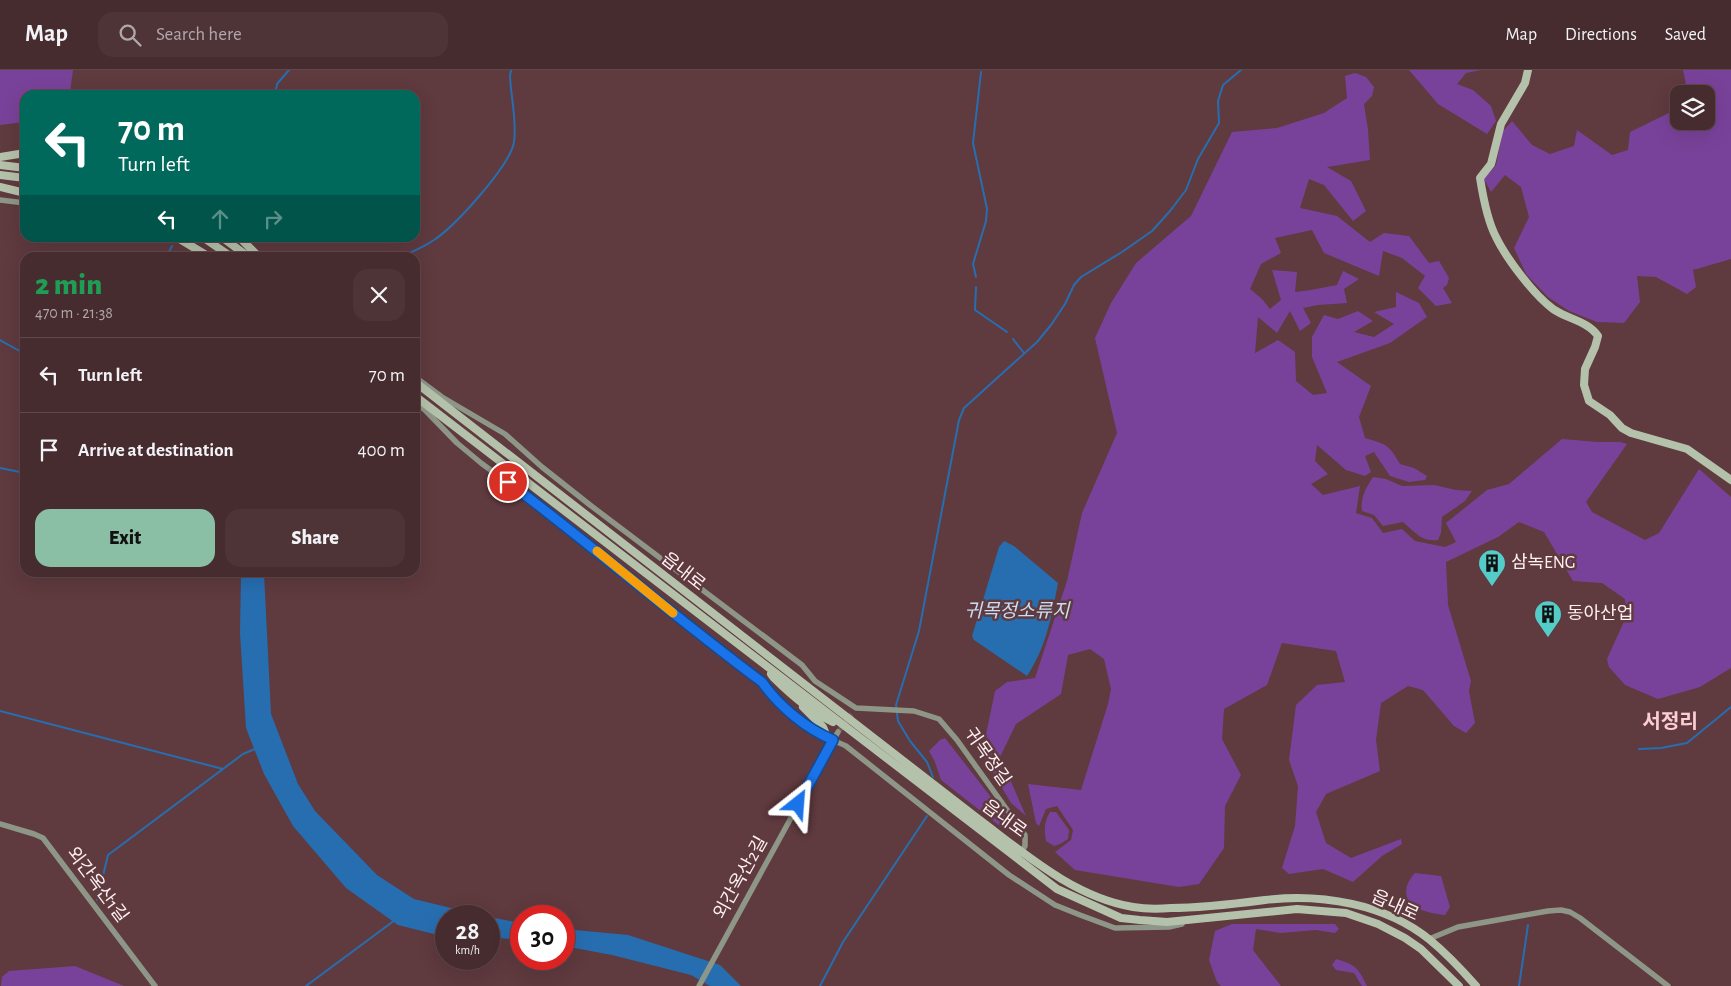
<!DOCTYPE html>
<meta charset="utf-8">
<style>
:root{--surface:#472c2f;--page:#4e3437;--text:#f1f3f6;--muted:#b0a7aa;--line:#5f484b;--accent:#8abfa5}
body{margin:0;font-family:"Alegreya Sans","Noto Sans KR",sans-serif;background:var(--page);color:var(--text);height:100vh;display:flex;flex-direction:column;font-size:19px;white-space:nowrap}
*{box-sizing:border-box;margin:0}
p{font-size:16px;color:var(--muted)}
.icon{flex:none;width:28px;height:28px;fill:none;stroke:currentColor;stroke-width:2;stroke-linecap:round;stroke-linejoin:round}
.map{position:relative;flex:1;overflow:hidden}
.details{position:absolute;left:20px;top:182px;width:400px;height:325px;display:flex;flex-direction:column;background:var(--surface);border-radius:15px;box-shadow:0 5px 20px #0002,0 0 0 1px var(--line)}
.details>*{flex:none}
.banner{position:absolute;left:20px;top:20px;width:400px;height:152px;border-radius:15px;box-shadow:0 5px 20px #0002,0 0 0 1px var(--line);background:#00695c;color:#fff;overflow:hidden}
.tools{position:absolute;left:1670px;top:15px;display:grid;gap:10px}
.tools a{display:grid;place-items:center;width:45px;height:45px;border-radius:10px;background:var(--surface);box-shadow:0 5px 20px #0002,0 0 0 1px var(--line);font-size:25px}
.speed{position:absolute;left:435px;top:835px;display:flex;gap:10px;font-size:25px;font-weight:700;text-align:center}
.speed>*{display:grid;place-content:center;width:65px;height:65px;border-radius:50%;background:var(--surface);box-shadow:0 5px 20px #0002,0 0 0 1px var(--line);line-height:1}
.speed small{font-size:12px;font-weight:400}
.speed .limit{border:8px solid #d22;background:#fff;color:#111}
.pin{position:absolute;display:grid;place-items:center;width:42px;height:42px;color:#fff;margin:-21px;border:2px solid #fff;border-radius:50%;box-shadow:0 1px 5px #0007}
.me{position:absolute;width:55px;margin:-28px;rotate:28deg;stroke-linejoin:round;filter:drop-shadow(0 0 4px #0008)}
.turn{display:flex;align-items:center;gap:18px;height:105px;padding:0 15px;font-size:22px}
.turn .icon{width:65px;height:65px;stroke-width:2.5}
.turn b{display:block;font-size:35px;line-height:42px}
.lanes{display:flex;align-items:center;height:48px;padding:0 15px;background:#0003;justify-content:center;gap:25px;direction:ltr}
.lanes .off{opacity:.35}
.round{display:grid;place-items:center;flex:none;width:52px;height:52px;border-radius:15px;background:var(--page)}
.head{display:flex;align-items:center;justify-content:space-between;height:85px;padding:0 15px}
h1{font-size:30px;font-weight:800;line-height:38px;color:#1e9e55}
.button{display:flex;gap:10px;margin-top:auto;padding:10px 15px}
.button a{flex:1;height:58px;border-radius:15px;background:var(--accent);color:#111;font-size:20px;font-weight:800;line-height:58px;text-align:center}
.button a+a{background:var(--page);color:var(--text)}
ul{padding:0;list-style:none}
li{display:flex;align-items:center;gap:15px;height:75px;padding:0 15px;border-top:1px solid var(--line)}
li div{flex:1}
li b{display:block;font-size:19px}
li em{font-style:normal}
header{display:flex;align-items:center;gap:30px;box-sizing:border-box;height:70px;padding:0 25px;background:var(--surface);border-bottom:1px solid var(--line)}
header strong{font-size:24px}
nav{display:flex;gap:28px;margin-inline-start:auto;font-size:18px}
.search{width:350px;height:45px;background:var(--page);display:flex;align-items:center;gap:12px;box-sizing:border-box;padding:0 18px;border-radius:15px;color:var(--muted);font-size:19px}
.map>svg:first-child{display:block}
.green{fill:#79429a}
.water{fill:#276eb1}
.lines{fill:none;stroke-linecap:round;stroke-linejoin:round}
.stream{stroke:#276eb1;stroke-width:2}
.street-tunnel{stroke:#77555a;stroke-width:5.5;stroke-dasharray:5.5 3;stroke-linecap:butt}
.street{stroke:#8e9687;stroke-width:5.5}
.secondary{stroke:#b5c2ab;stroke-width:8}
.route-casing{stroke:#114b97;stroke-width:12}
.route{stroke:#1a73e8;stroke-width:9}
.slow{stroke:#f59e0b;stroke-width:9}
.labels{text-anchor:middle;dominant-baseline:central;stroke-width:5;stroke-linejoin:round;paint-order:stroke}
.poi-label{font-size:18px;fill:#fef0f1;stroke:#5f3a3f;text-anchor:start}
.street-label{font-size:18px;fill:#fef0f1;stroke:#5f3a3f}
.water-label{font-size:19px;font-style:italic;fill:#c9def4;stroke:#5f3a3f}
.quarter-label{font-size:20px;font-weight:bold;fill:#fcced3;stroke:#5f3a3f}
</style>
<header>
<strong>Map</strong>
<div class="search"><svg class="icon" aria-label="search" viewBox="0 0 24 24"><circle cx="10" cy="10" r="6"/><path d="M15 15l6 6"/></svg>Search here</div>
<nav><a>Map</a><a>Directions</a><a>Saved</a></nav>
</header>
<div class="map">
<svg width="1731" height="916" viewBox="0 0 1731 916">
<rect width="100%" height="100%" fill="#5f3a3f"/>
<path class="green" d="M 0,0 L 73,0 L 70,22 L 72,25 L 25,25 L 25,52 L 0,55 Z
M 1409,0 L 1481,0 L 1466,3 L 1457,14 L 1473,20 L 1491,36 L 1496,51 L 1487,64 L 1438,34 Z
M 1683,0 L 1731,0 L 1731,189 L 1693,200 L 1696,217 L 1687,224 L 1656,207 L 1637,206 L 1640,232 L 1624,253 L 1597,252 L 1569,241 L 1548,227 L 1526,204 L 1514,178 L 1529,147 L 1521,117 L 1505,105 L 1491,122 L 1484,109 L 1496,95 L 1503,61 L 1512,51 L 1532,75 L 1550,84 L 1574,76 L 1577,60 L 1612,85 L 1628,80 L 1630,62 L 1679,38 L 1679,51 L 1706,51 L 1706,24 L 1688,24 Z
M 1355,3 L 1366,7 L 1374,17 L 1372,26 L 1364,34 L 1368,60 L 1370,90 L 1327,97 L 1351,111 L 1366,141 L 1353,151 L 1324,115 L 1309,109 L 1300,138 L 1337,146 L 1370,172 L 1384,163 L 1409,166 L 1429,193 L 1439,191 L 1449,208 L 1447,215 L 1443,218 L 1452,233 L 1436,236 L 1418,218 L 1425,206 L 1402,188 L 1383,181 L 1379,206 L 1324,183 L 1312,160 L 1275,168 L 1281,183 L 1261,194 L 1250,219 L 1262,229 L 1270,239 L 1281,230 L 1272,200 L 1297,202 L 1295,222 L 1311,220 L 1337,215 L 1343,201 L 1359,209 L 1344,219 L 1347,233 L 1318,235 L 1303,238 L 1311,253 L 1300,261 L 1290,241 L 1277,263 L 1258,247 L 1255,283 L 1278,270 L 1295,282 L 1296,311 L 1313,325 L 1327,323 L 1312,287 L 1312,267 L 1324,245 L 1338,249 L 1358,241 L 1373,251 L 1354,262 L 1374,267 L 1394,254 L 1374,242 L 1396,237 L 1396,222 L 1419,233 L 1427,247 L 1390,273 L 1337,292 L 1371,316 L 1359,347 L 1365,368 C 1385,374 1389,374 1400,394 L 1414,398 L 1427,406 L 1425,410 L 1409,412 L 1390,406 L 1374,382 L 1365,386 L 1371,402 L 1365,406 L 1346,400 L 1317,375 L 1315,391 L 1328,404 L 1311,414 L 1323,425 L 1360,416 L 1356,443 L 1372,448 L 1383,463 L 1402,459 L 1415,471 L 1445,477 L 1456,472 L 1446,453 L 1487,420 L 1509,414 L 1562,369 L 1597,372 L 1620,372 L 1627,374 L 1586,432 L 1592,442 L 1645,470 L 1659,463 L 1699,399 L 1731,427 L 1731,598 L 1700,617 L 1658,629 L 1625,615 L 1609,597 L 1607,589 L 1626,547 L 1625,529 L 1602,513 L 1573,511 L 1544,462 L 1519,452 L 1498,467 L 1446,492 L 1448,535 L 1471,611 L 1469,621 L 1475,653 L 1466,663 L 1454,656 L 1423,620 L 1408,616 L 1381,633 L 1376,670 L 1380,701 L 1326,724 L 1316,742 L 1326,773 L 1351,788 L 1401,769 L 1402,774 L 1382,786 L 1353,812 L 1323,799 L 1289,804 L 1282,798 L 1295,756 L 1298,716 L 1289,690 L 1296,635 L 1317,615 L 1345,612 L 1336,581 L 1282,573 L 1267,615 L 1224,639 L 1222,669 L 1241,705 L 1225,736 L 1224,778 L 1199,814 L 1179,817 L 1075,800 L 1055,782 L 1071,770 L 1073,760 L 1057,736 L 1046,739 L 1039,756 L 1036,753 L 1028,714 L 1081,720 L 1108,634 L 1111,619 L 1104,589 L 1090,579 L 1068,585 L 1061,624 L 1016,654 L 1000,687 L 1026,746 L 1011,733 L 982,684 L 995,621 L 1007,612 L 1035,608 L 1067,511 L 1082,443 L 1117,363 L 1095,268 L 1111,233 L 1136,193 L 1191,146 L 1232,62 L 1277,58 L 1324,43 L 1347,28 L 1345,6 Z
M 1373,407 L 1386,409 L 1402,416 L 1434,415 L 1456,420 L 1472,421 L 1465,431 L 1442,447 L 1441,463 L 1438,470 C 1421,472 1415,462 1403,452 L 1383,456 L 1374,445 L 1362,441 C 1360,428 1366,418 1373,407 Z
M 945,668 L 1008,749 L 1009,758 L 1001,757 L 941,710 L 935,692 L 929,681 L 940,670 Z
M 1050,742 L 1056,742 L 1069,760 L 1068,769 L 1060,774 L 1054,776 L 1046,771 C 1044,760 1044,752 1050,742 Z
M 1415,803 L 1441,806 L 1450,837 L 1445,845 C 1429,843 1401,839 1407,816 C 1408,812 1412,806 1415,803 Z
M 1232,854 L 1335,854 L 1339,859 L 1335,863 L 1316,860 L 1281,863 L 1256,859 L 1253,880 L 1281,916 L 1221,916 L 1217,912 L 1209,890 L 1215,861 Z
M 1336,889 C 1355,894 1359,899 1367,916 L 1362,916 L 1354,903 L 1336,900 L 1332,895 Z
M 75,896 L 124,916 L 1,916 L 2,907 L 9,901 Z"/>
<path class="water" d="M 1004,471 L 1014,476 L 1058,513 C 1052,545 1046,578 1027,606 L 974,570 L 972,566 L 999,477 Z
M 241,503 L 264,503 L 271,644 L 298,714 L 315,741 L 377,805 L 414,829 L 484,846 L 446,846 L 446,867 L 398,855 L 346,818 L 293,756 L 264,704 L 246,658 L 240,563 Z
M 489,847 L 521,853 L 521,870 L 489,867 Z
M 564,859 L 628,865 L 720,895 L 741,916 L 710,916 L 691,905 L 612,885 L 564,876 Z"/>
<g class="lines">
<path class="stream" d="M 275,25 L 277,14 L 289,0
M 166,188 L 172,176
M 400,188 C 411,182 424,177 434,170 C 455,156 510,96 514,72 C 517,51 511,28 510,6 L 511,0
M 976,207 L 973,194 L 986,151 L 987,139 L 973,73 L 981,2
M 976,217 L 975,240 L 1007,262
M 1013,269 L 1024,283
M 0,270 L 25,284
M 0,398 L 25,403
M 0,641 L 223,699
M 1639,679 L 1661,678 L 1687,673 L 1731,637
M 933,707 L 927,692 L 910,671 L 898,651 L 896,635 L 919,561 L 959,350 L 964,338 L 1037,272 L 1051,255 L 1065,234 L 1074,215 L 1081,207 L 1122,182 L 1152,161 L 1170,141 L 1186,120 L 1198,89 L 1219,53 L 1218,31 L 1223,15 L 1241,0
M 97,830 L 108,785 L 243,684 L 255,679
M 306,916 L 395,850
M 820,916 L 843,872 L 927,746
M 1519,916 L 1528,855"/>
<path class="street-tunnel" d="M 838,662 L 852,644"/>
<path class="street" d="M 0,130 L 25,133
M 415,307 L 442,327 L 505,364 L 542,397 L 590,435 L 802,595 L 815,611 L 856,638 L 914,641 L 939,649 L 957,670 L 1025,765 L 1025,776 L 1020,784
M 415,332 L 425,340 L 457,373 L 481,393 L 576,463 L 705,569 L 762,611 C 777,633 798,652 821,665 C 829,669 838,672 846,676 L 1009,805 L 1055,835 L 1080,845 L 1115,858 L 1169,857 L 1182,854
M 0,754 L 34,764 L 43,768 L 155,916
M 1429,869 L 1458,857 L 1548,841 L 1561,840 L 1570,842 L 1580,848 L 1668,916
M 699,916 L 838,662"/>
<path class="secondary" d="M 1528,0 L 1525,13 L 1501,54 L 1491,94 L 1480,108 C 1483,127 1487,150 1496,167 C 1506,188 1534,225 1553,239 C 1567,249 1588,251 1598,266 L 1595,277 L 1585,299 L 1584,315 L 1589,331 L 1610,345 L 1622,358 L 1631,363 L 1687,379 L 1731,410
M 0,87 L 25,83
M 0,95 L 25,98
M 0,105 L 25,108
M 0,117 L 25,123
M 178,168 L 211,188
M 204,168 L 233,188
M 223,168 L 250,188
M 240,168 L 260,188
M 415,312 L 977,748 C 1024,783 1073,827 1133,837 C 1145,839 1159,839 1171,838 C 1203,838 1234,834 1265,830 C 1321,823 1386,834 1430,870 C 1447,884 1462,900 1476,916
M 415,326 L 1057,819 L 1121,848 L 1140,850 L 1167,852 L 1297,839 L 1346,843 L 1378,854 L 1405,868 L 1421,879 L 1459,916
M 771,604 L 774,608 C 791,625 810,642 833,652
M 803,637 L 823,657 L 827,667"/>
</g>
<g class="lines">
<g class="route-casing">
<path id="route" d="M 508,412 C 594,477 676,548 762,612 C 779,636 805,658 833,670 L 798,734"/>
</g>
<use href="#route" class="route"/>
<path class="slow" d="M 597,481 L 673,543"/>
</g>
<defs>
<g id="building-pin" transform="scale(1.4375)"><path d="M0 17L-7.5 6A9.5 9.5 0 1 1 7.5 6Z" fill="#54cdc8" stroke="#5f3a3f"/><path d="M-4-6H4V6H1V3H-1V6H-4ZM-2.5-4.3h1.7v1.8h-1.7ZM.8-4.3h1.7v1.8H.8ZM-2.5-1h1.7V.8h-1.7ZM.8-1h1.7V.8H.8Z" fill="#111"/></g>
</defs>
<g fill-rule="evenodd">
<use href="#building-pin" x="1492" y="493"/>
<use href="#building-pin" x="1548" y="544"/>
</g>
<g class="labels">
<g class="poi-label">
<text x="1511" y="493">삼녹ENG</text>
<text x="1567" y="544">동아산업</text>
</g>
<g class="street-label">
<text transform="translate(683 502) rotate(38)">읍내로</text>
<text transform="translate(987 687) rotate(55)">귀목정길</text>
<text transform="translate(1004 749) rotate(36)">읍내로</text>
<text transform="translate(741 808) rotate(-61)">외간옥산2길</text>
<text transform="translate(97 815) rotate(53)">외간옥산1길</text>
<text transform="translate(1395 836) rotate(24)">읍내로</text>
</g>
<g class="water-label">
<text x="1017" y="541">귀목정소류지</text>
</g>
<g class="quarter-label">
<text x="1670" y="652">서정리</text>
</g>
</g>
</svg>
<div class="tools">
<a><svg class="icon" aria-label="layers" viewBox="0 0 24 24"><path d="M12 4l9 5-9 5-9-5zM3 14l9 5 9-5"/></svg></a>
</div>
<div class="speed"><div>28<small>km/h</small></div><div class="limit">30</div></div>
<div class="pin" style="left:508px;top:412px;background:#d93025"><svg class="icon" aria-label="arrive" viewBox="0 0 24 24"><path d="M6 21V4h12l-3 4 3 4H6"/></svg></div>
<svg class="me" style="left:798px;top:734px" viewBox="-20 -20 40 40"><path d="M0-17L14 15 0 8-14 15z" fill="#1a73e8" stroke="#fff" stroke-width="4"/></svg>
<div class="banner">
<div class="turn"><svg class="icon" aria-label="left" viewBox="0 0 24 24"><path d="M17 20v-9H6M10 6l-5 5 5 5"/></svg><div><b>70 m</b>Turn left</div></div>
<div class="lanes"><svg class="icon" aria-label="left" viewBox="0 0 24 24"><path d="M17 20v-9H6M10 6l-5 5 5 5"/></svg><svg class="icon off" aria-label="ahead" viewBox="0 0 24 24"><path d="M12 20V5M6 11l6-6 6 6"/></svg><svg class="icon off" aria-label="right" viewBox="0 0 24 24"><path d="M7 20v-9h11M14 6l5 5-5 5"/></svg></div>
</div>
<section class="details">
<div class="head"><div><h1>2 min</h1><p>470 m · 21:38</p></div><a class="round"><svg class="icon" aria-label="close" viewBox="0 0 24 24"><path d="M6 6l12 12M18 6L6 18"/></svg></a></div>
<ul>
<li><svg class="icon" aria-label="left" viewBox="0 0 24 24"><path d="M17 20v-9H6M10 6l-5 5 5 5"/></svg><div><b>Turn left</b></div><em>70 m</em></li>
<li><svg class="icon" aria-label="arrive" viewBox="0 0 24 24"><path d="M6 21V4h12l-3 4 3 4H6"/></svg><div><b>Arrive at destination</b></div><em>400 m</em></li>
</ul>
<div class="button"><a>Exit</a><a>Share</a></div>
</section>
</div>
